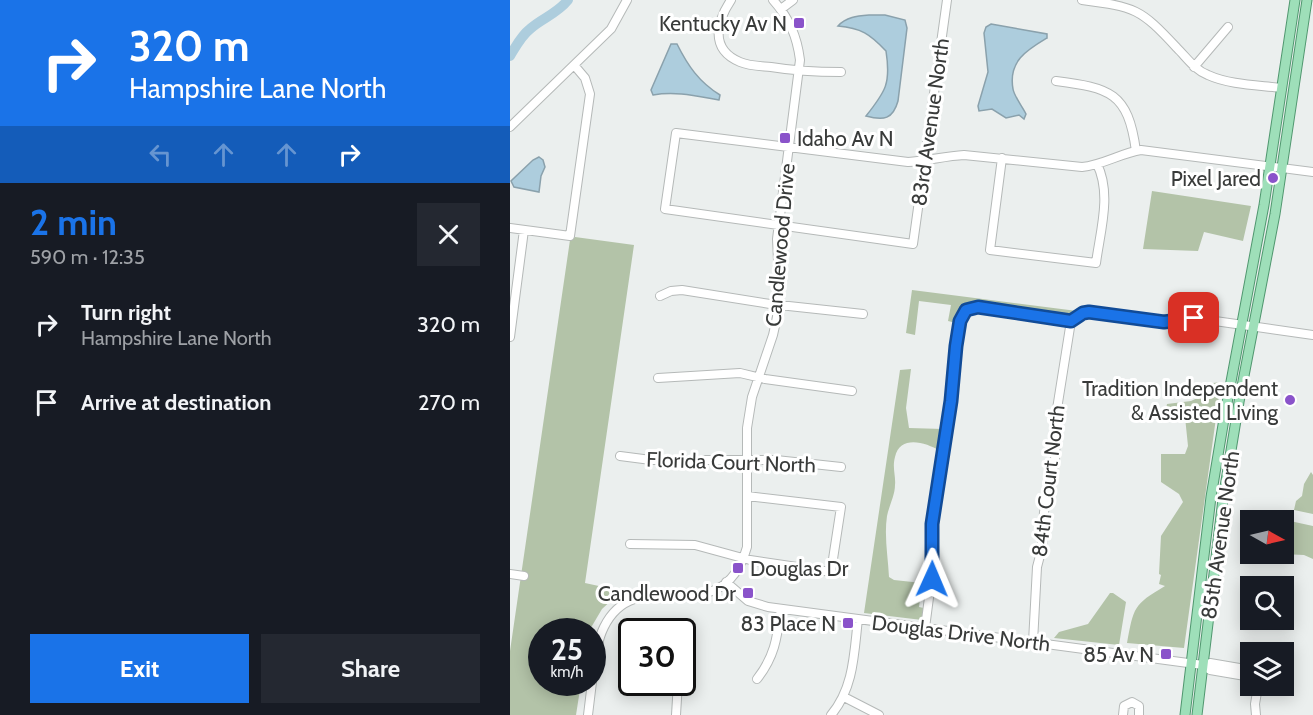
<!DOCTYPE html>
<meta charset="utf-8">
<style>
:root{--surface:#171b24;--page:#242831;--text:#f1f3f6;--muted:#9ea1a6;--accent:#1a73e8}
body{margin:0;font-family:Cabin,sans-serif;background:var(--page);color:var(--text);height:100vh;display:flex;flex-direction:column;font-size:22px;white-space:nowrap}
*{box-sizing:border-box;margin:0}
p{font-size:20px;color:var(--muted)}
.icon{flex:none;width:33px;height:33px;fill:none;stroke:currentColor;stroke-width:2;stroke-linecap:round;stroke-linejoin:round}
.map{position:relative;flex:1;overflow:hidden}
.side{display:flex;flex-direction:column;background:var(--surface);width:510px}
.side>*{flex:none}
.banner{background:#1a73e8;color:#fff;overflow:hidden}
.needle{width:39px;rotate:98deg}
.fabs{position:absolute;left:730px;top:510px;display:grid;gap:12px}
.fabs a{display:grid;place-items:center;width:54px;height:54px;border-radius:0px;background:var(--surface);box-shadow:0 3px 15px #0003;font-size:30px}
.speed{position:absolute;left:18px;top:618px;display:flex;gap:12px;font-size:30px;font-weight:700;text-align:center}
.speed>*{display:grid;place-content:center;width:78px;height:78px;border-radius:50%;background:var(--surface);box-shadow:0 3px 15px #0003;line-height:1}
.speed small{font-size:15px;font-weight:400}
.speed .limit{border:3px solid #111;border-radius:9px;background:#fff;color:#111}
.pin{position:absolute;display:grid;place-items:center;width:51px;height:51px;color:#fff;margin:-26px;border-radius:12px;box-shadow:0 3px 9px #0006}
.me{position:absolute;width:66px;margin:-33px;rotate:1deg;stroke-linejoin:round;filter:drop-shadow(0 0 4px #0008)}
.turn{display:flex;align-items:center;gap:21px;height:126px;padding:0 30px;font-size:27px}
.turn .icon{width:78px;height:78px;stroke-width:2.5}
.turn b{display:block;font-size:42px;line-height:51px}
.lanes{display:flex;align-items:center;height:57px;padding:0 30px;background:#0003;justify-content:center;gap:30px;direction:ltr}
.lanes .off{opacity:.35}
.round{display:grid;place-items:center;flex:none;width:63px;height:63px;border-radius:0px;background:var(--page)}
.overview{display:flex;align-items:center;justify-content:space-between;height:102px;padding:0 30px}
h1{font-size:36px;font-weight:800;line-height:45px;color:var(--accent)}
.button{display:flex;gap:12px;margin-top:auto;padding:12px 30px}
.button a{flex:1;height:69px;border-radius:0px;background:var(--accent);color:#fff;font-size:24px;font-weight:800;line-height:69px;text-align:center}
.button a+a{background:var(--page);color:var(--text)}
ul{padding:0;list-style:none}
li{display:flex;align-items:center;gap:18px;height:78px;padding:0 30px}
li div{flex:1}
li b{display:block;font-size:22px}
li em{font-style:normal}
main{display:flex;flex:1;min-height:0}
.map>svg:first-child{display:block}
.green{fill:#b3c3a8}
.water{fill:#adcddd;stroke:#8aa1ac;stroke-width:1.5}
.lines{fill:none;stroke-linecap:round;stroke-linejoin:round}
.river{stroke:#adcddd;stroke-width:10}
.minor-casing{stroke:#b5b9b8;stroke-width:10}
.major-casing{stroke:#50976f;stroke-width:11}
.minor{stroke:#fff;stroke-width:8}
.major{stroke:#9edfb9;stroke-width:9}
.route-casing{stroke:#114b97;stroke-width:15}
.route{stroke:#1a73e8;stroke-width:10}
.poi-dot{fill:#8a53ca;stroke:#fff;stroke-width:2}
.labels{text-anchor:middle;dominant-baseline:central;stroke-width:6;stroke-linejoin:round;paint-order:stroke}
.poi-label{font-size:21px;fill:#393b3a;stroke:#fff;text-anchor:end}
.street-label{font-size:21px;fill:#393b3a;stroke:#fff}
</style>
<main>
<section class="side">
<div class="banner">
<div class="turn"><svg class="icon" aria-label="right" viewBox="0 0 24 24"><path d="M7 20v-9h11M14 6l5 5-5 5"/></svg><div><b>320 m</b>Hampshire Lane North</div></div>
<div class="lanes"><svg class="icon off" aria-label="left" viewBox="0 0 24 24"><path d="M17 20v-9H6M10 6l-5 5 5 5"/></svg><svg class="icon off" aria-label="ahead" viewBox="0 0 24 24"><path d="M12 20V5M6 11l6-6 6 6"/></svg><svg class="icon off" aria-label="ahead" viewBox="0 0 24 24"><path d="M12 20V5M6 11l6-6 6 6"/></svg><svg class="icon" aria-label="right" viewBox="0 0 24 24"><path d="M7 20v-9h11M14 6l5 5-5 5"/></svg></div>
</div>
<div class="overview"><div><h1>2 min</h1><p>590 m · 12:35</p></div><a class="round"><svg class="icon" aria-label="close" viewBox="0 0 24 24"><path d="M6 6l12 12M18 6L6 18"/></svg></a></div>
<ul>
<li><svg class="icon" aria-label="right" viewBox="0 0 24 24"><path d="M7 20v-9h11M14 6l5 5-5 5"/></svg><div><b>Turn right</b><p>Hampshire Lane North</p></div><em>320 m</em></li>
<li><svg class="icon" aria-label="arrive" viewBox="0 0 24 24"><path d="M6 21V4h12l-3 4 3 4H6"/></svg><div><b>Arrive at destination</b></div><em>270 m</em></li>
</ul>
<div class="button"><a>Exit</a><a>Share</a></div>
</section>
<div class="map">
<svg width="803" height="715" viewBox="0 0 803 715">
<rect width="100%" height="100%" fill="#ebefee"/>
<path class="green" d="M 642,191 L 741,206 L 733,241 L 694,232 L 688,251 L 633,249 Z
M 65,237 L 124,245 L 75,583 L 98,588 L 105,597 L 92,609 L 79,631 L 32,632 L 32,682 L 71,683 L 66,715 L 0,715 L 0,651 L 60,240 Z
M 402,290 L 567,311 L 559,315 L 463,303 L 454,307 L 446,323 L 438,321 L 441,305 L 409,301 L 405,335 L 396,333 Z
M 401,369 L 396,408 L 399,428 L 433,429 L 430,451 C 415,442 390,435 385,457 C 382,468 386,476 385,485 C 385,495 379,506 377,516 C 374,536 378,557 379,577 L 384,580 L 412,583 L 409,607 L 414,608 L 412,620 L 354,613 L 390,370 Z
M 711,382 L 674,648 L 617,643 C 624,607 623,605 655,586 L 649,584 L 651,575 L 649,574 L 651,536 L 673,502 L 669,494 L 651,482 L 651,454 L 675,454 L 678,446 L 675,417 L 655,415 L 657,404 L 681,401 L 698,393 L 703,383 Z
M 801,472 L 803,475 L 803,514 L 784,510 L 786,501 L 792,496 L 794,484 Z
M 780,521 L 803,526 L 803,559 L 794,555 L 772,554 L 774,554 L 774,526 Z
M 600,593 L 603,593 L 616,602 L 609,645 L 544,638 L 549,632 L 578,624 Z"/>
<path class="water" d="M 359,15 L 375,15 L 395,20 L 397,28 L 388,101 C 383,119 374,121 356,116 C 376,91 381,83 376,51 C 360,34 351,28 328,26 C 336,17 347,16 359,15 Z
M 481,24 L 537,34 L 537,38 C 517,50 498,61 503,89 C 504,96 512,106 516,114 L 514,119 L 509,115 L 496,118 L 482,109 L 469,111 L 468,106 L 478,72 L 474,33 L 476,27 Z
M 161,44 L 167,44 C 178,66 189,82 210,95 L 209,100 C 186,96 166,91 143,95 L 141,90 Z
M 29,157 L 33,160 L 35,167 L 31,176 L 29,192 L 4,187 L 1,181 L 23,160 Z"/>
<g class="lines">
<path class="river" d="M 0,56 C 6,46 11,36 20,29 C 32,18 47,14 58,0"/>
<g class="minor-casing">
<path id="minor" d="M 221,0 C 207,21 199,49 230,62 C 239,66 251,66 261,67 C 285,71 307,72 331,72
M 437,0 L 403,244 L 155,209 L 166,133 L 398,162 C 417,161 435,156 454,155 L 572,167 C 593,165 611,153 631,150 L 803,172
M 572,0 C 625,7 630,8 667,48 C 677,58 685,70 698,75 C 720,85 748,85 772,88
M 271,9 L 283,0
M 684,67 L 718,27
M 546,81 C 600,88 618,92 626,151
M 0,127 L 101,29 L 117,0
M 492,158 L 480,250 L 586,263 C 590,232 602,194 587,164
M 0,228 L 60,236 L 80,94 L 75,78 L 64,65
M 150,296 L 161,291 L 172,290 L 260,304 L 353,314
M 0,337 L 14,230
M 148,378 L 230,373 L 255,379 L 342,391
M 110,456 L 141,460 L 266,460 L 331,467
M 120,544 L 185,545 L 240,560 L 321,572 L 331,507 L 237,496
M 0,574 L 14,576
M 216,582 L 238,601 L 258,607 L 693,665 L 700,663 L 741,670
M 415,628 L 423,567 L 422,524 L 441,401 L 446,346 L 450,321 L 456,310 L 468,307 L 561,321 L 573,313 L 579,312 L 654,322 L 684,318 L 803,335
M 523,642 L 527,567 L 532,548 L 534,512 L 545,460 L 547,409 L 561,321
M 693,665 L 700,670 L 741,677
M 247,679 C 265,656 267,638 271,609
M 82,681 C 85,663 86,643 94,627 C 128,558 211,638 237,547 L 237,428 L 242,397 L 263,335 L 267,317 L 269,282 L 267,239 L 290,60 C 287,36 279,18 263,0
M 334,697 L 369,715
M 78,715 L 82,682
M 166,715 L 168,682
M 321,715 C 344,688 344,653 348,619
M 613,715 L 614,706 L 622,702 L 629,706 L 629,715
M 746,715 L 745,704 L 748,686"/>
</g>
<g class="major-casing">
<path id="major" d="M 675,715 L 701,497 L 714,419 L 754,205 L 785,0
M 687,715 L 713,499 L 729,402 L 765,214 L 797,0"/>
</g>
<use href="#minor" class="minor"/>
<use href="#major" class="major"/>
</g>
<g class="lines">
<g class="route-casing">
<path id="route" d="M 422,579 L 422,524 L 441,401 L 446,346 L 450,321 L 456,310 L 468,307 L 561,321 L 573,313 L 579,312 L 654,322 L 684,318"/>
</g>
<use href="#route" class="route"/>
</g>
<g class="poi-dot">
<rect x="283" y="17" width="12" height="12" rx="3"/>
<rect x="269" y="132" width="12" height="12" rx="3"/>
<circle cx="763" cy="178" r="6"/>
<circle cx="780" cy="400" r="6"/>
<rect x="222" y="562" width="12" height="12" rx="3"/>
<rect x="232" y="587" width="12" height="12" rx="3"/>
<rect x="332" y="617" width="12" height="12" rx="3"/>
<rect x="650" y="648" width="12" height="12" rx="3"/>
</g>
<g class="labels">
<g class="poi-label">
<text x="277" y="23">Kentucky Av N</text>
<text x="287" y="138" text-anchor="start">Idaho Av N</text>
<text x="751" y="178">Pixel Jared</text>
<text x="768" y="388">Tradition Independent<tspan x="768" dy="24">&amp; Assisted Living</tspan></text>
<text x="240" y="568" text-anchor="start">Douglas Dr</text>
<text x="226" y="593">Candlewood Dr</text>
<text x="326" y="623">83 Place N</text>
<text x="644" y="654">85 Av N</text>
</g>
<g class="street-label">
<text transform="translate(420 122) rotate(-82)">83rd Avenue North</text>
<text transform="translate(270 245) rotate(-85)">Candlewood Drive</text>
<text transform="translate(221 462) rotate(2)">Florida Court North</text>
<text transform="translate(538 481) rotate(-83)">84th Court North</text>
<text transform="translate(710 535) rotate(-82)">85th Avenue North</text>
<text transform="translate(451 633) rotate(7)">Douglas Drive North</text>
</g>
</g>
</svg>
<div class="fabs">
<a><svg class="needle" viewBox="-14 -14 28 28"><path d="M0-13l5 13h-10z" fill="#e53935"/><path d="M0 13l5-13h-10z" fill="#9ea1a6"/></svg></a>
<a><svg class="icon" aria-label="search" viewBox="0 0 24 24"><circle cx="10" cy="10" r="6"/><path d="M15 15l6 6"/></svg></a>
<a><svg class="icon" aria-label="layers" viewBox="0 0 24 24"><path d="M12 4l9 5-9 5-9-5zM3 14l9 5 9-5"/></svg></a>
</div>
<div class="speed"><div>25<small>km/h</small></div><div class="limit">30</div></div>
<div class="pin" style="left:684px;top:318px;background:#d93025"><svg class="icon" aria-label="arrive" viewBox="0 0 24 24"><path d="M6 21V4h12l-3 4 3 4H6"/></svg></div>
<svg class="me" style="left:422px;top:579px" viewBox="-20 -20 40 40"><path d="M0-17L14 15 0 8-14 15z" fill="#1a73e8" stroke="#fff" stroke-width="4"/></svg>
</div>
</main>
